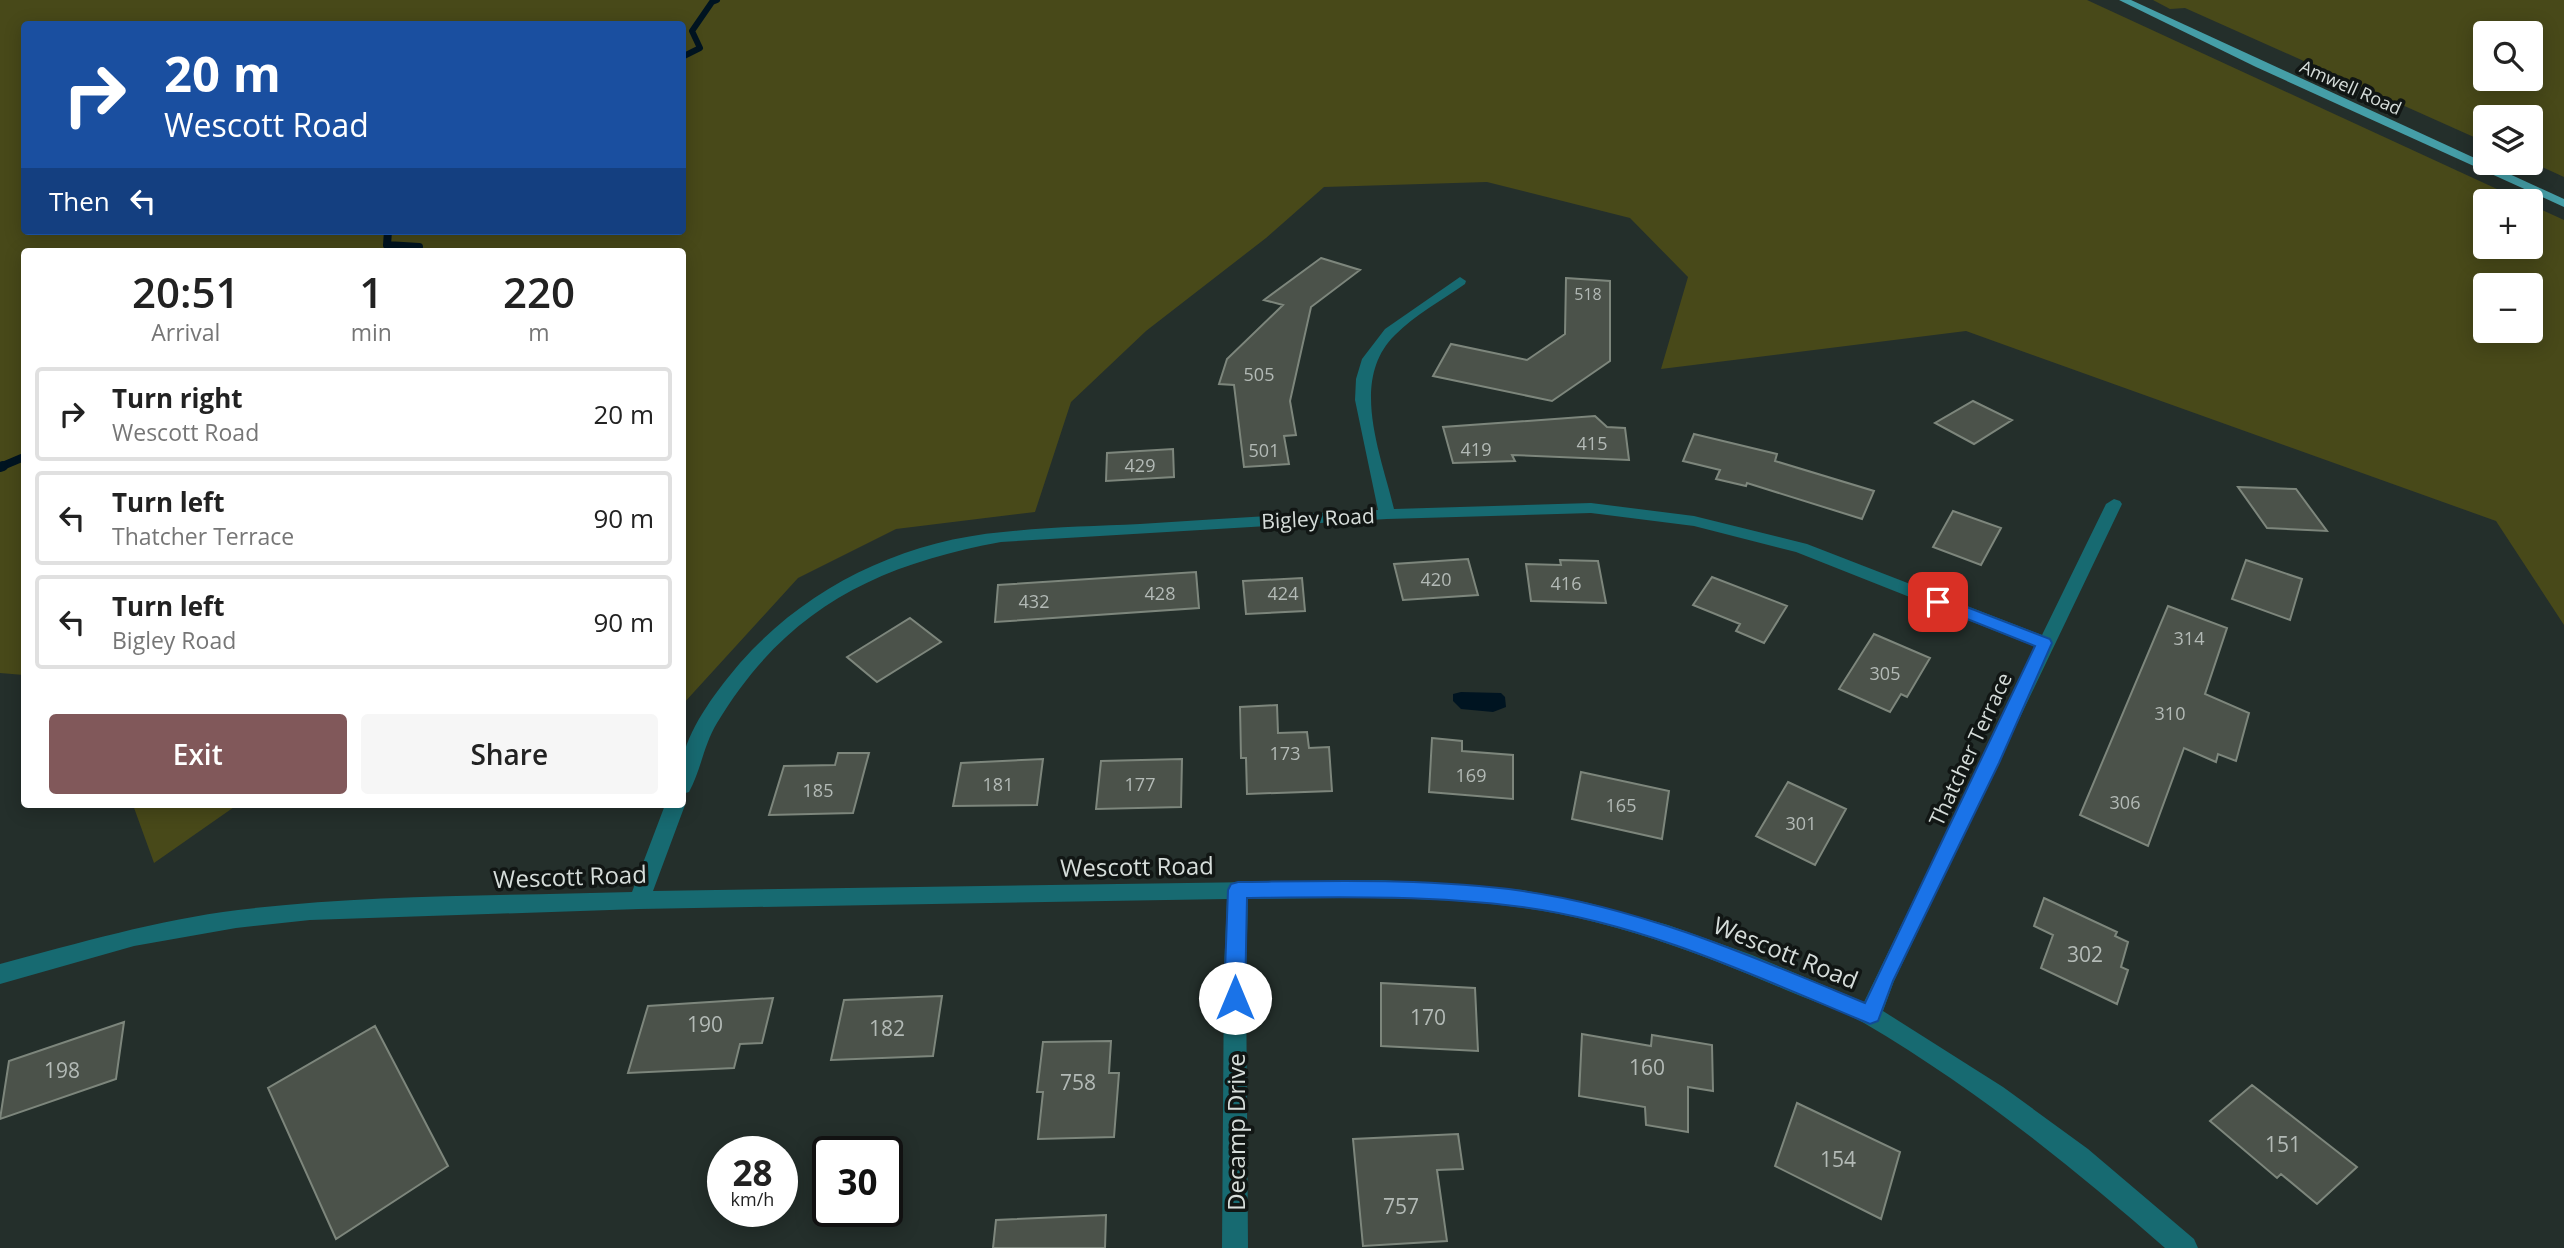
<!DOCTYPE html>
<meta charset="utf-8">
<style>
:root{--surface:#fff;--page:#f6f6f6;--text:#222;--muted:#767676;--line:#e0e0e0;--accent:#81585a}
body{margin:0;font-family:"Open Sans",sans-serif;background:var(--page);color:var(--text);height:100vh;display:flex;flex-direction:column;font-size:26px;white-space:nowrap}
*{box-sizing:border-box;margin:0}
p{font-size:23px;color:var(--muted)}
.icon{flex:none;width:38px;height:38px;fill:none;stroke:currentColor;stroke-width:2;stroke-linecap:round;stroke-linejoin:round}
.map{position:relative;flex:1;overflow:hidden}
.side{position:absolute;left:21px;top:248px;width:665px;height:560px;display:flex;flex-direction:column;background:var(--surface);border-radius:7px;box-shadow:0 4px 18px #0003}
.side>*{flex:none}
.banner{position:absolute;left:21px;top:21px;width:665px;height:214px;border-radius:7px;box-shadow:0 4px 18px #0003;background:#1a4fa0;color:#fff;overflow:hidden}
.fabs{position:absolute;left:2473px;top:21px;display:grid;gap:14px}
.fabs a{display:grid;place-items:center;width:70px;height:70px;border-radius:7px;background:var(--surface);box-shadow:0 4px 18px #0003;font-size:35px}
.speed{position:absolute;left:707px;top:1136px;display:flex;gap:14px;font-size:35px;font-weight:700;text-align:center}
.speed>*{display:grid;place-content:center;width:91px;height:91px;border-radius:50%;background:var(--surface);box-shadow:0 4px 18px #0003;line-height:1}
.speed small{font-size:18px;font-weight:400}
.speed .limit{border:4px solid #111;border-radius:10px;background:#fff;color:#111}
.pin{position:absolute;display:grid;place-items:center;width:60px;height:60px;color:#fff;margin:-30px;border-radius:14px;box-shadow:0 4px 10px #0006}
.me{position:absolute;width:77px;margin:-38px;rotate:0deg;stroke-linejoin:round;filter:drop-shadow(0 0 5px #0008)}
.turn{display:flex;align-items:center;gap:24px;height:147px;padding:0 28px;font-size:32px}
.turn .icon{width:91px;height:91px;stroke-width:2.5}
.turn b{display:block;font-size:49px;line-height:60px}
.then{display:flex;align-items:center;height:66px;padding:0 28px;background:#0003;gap:14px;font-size:26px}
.eta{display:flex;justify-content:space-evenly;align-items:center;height:119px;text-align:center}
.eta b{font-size:42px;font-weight:600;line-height:49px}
.action{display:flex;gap:14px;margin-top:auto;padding:14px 28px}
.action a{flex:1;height:80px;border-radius:7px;background:var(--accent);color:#fff;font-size:28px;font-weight:600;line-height:80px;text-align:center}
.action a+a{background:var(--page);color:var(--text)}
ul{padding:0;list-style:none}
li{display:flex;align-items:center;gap:21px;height:94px;margin:0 14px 10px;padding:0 14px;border:4px solid var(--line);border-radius:7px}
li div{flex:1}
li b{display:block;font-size:26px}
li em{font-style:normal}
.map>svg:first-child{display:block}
.green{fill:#484919;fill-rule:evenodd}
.water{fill:#001421}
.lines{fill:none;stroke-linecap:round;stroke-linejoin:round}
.stream-far2{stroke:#001421;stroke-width:6}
.stream-far1{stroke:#001421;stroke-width:8}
.stream{stroke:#001421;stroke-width:10}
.building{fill:#4b524a;stroke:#7d867c;stroke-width:2}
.minor{fill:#176a71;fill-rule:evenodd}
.major{fill:#459ea7;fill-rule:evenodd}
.route{fill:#1a73e8;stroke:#114b97;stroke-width:2}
.labels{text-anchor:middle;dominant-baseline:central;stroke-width:7;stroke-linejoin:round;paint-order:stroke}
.far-number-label{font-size:16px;fill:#b3bab6}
.far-street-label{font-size:18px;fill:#d6ddda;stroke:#111614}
.number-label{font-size:18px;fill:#b3bab6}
.street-label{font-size:21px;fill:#d6ddda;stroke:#111614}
.near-number-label{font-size:21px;fill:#b3bab6}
.near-street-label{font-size:24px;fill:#d6ddda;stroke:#111614}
</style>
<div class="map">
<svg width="2564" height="1248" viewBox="0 0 2564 1248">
<rect width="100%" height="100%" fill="#242f2b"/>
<path class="green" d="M 0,0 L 2087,0 L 2523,201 L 2485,201 L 2485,247 L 2530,247 L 2531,205 L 2564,220 L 2564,625 L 2496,521 L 1966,331 L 1661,369 L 1688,277 L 1630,218 L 1487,182 L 1324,187 L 1266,238 L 1146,331 L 1071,402 L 1035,512 L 896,529 L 798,578 L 683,704 L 682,252 L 24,252 L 24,675 L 0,673 ZM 24,24 L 682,24 L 682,231 L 24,231 ZM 2485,285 L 2530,285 L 2530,331 L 2485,331 Z
M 2153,0 L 2564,0 L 2564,177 L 2531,162 L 2530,117 L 2485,117 L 2485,142 L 2185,8 L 2170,9 ZM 2485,33 L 2530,33 L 2530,79 L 2485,79 Z
M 133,805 L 237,805 L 154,863 Z"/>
<path class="water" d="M 1461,692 L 1501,693 L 1505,697 L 1506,707 L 1493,712 L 1461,709 L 1453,701 L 1453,694 Z"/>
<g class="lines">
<path class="stream-far2" d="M 682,57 L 700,48 L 692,31 L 712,2 L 717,0"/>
<path class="stream-far1" d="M 388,231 L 387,245 L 419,247 L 415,252
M 0,467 L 24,457"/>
<path class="stream" d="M 0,467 L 3,466"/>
</g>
<path class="building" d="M 1321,258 L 1360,270 L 1311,307 L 1290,401 L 1296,435 L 1284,436 L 1289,464 L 1244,467 L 1234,385 L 1219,384 L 1227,359 L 1283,305 L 1264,300 Z
M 1566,278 L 1610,281 L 1610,361 L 1552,401 L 1433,376 L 1451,344 L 1527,360 L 1565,334 Z
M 1973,401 L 2012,420 L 1974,444 L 1935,423 Z
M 1595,416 L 1607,427 L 1625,428 L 1629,460 L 1512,455 L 1515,461 L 1453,463 L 1443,427 Z
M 1694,434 L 1777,454 L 1775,461 L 1874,491 L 1862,519 L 1747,483 L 1746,486 L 1716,479 L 1720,470 L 1683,461 Z
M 1173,449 L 1174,477 L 1106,481 L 1107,453 Z
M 2238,487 L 2296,489 L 2327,531 L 2267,528 Z
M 1953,511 L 2001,528 L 1981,565 L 1933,547 Z
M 1468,559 L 1478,595 L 1403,600 L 1394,564 Z
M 1560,560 L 1598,561 L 1606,603 L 1531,601 L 1526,564 L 1561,565 Z
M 2246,560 L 2302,579 L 2290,620 L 2232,599 Z
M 1196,572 L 1199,608 L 995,622 L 998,585 Z
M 1712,577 L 1787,606 L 1764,643 L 1736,631 L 1740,624 L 1693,605 Z
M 1302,578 L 1305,611 L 1246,614 L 1243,581 Z
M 2168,606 L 2227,628 L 2205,694 L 2249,713 L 2236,761 L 2218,754 L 2216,762 L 2184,748 L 2148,846 L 2080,815 Z
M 910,618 L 941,642 L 877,682 L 847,657 Z
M 1874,634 L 1930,658 L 1907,697 L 1901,694 L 1890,712 L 1839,689 Z
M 1277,705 L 1278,733 L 1307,732 L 1309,748 L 1329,747 L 1332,791 L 1247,794 L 1246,758 L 1241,758 L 1240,707 Z
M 1432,738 L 1462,741 L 1462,751 L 1513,755 L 1513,799 L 1429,792 Z
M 838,753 L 869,753 L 853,813 L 769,815 L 784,766 L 835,765 Z
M 1043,759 L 1037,805 L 953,806 L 961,763 Z
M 1182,759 L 1181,807 L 1096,809 L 1101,761 Z
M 1581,772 L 1669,791 L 1662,839 L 1572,819 Z
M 1788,782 L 1846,809 L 1815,865 L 1756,836 Z
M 2044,898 L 2117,932 L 2115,936 L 2128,942 L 2121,967 L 2128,970 L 2117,1004 L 2041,968 L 2053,935 L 2034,926 Z
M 1381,983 L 1475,988 L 1478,1051 L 1381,1046 Z
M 942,996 L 933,1056 L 831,1060 L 844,1000 Z
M 773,998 L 762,1043 L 740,1044 L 734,1068 L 628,1073 L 648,1006 Z
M 124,1022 L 116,1079 L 0,1119 L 9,1061 Z
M 375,1026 L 448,1166 L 336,1239 L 268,1088 Z
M 1582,1034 L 1651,1046 L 1652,1035 L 1712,1045 L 1713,1091 L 1688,1087 L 1688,1132 L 1646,1125 L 1645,1107 L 1579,1096 Z
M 1111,1041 L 1109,1073 L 1119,1073 L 1114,1137 L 1038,1139 L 1043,1092 L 1037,1092 L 1043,1042 Z
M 2252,1085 L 2357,1167 L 2317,1204 L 2281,1174 L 2277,1178 L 2210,1121 Z
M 1797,1103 L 1900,1152 L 1881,1219 L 1775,1166 Z
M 1458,1134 L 1463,1169 L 1437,1170 L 1447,1241 L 1363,1246 L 1353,1139 Z
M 1106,1215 L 1105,1248 L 993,1248 L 996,1220 Z"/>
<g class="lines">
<path class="minor" d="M 1460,277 L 1466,281 L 1465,284 C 1442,300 1415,315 1395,335 C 1349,380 1381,454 1394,509 L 1591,503 L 1694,516 L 1807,544 L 2042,635 L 2106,504 L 2114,499 L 2120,501 L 2122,504 L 1894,981 L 1883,1011 L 2003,1087 L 2088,1149 L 2194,1239 L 2198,1248 L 2165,1248 C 2070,1165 1973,1087 1864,1023 C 1840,1010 1812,1001 1786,990 C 1702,954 1615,921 1524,908 C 1433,895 1340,898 1248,899 L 1246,971 L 1248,1248 L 1222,1248 L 1224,971 L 1227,899 L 639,909 L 310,920 L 236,928 L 134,946 L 0,984 L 0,964 C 79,943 157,920 238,910 C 368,894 501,896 632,892 L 665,805 L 682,805 L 682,800 L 685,805 L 653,891 L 1381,880 L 1523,890 L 1589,903 L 1668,925 L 1752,955 L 1864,1002 L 2036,647 L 1796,552 L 1694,526 L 1591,513 L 1387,519 L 1001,542 C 875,565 785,610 717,723 C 704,744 701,770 689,792 L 682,794 C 682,783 680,769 683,757 C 691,724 718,689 740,663 C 807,587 902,541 1003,532 C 1049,527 1095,526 1140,524 C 1220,519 1299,514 1378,510 L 1355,400 L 1356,379 L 1362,359 L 1385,329 Z"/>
<path class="major" d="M 2119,0 L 2131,0 L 2564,199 L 2564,207 L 2256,67 Z"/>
</g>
<path class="route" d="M 1938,596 L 2050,639 L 2052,643 L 1999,763 L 1893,981 L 1878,1021 L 1870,1024 L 1863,1021 C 1753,975 1642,923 1522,907 C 1431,895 1338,897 1247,898 L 1245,998 L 1242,1005 L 1235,1007 L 1227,1005 L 1224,998 L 1228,890 L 1231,884 L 1238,882 C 1331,881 1430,878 1523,891 C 1642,908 1754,957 1865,1003 L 2035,646 L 1932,605 L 1930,602 L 1932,598 Z"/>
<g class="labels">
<g class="far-number-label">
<text x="1588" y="294">518</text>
</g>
<g class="far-street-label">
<text transform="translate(2351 87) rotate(24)">Amwell Road</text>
</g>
<g class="number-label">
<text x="1259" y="374">505</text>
<text x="1592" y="443">415</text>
<text x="1476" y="449">419</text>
<text x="1264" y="450">501</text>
<text x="1140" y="465">429</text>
<text x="1436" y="579">420</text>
<text x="1566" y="583">416</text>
<text x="1160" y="593">428</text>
<text x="1283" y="593">424</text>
<text x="1034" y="601">432</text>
<text x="2189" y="638">314</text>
<text x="1885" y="673">305</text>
<text x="2170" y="713">310</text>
<text x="1285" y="753">173</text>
<text x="1471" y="775">169</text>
<text x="998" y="784">181</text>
<text x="1140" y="784">177</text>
<text x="818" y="790">185</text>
<text x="2125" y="802">306</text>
<text x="1621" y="805">165</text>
<text x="1801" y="823">301</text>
</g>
<g class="street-label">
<text transform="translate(1318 518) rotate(-3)">Bigley Road</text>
<text transform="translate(1970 749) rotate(-65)">Thatcher Terrace</text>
</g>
<g class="near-number-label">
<text x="2085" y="954">302</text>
<text x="1428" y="1017">170</text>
<text x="705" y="1024">190</text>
<text x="887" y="1028">182</text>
<text x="1647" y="1067">160</text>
<text x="62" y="1070">198</text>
<text x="1078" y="1082">758</text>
<text x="2283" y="1144">151</text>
<text x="1838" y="1159">154</text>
<text x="1401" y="1206">757</text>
</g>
<g class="near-street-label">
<text transform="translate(1137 866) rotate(-1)">Wescott Road</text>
<text transform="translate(570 876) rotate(-2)">Wescott Road</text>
<text transform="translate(1786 952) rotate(22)">Wescott Road</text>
<text transform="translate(1235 1132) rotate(-90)">Decamp Drive</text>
</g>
</g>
</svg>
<div class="fabs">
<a><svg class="icon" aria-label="search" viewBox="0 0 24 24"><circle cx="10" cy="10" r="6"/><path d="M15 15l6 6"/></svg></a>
<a><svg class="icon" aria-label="layers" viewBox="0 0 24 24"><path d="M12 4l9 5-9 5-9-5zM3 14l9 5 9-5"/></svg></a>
<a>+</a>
<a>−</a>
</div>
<div class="speed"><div>28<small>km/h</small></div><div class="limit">30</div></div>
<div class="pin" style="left:1938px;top:602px;background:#d93025"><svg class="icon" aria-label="arrive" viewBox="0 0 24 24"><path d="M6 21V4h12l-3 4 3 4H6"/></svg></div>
<svg class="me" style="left:1235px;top:998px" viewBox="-20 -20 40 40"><circle r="19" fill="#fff"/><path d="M0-13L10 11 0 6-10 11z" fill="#1a73e8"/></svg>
<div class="banner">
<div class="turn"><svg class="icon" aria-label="right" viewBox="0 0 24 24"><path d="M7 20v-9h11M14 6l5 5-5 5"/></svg><div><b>20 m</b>Wescott Road</div></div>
<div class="then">Then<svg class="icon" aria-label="left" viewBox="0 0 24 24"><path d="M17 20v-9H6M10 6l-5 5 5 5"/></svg></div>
</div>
<section class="side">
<div class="eta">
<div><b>20:51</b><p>Arrival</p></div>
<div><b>1</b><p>min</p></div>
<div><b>220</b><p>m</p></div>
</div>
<ul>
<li><svg class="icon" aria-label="right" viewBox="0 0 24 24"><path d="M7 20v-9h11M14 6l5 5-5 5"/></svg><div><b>Turn right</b><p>Wescott Road</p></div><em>20 m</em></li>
<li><svg class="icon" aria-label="left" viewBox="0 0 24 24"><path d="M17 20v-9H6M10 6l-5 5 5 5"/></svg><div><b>Turn left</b><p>Thatcher Terrace</p></div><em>90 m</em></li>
<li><svg class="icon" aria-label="left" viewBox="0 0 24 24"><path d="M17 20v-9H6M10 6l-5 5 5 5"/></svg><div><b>Turn left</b><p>Bigley Road</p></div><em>90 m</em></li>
</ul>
<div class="action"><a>Exit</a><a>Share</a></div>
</section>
</div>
